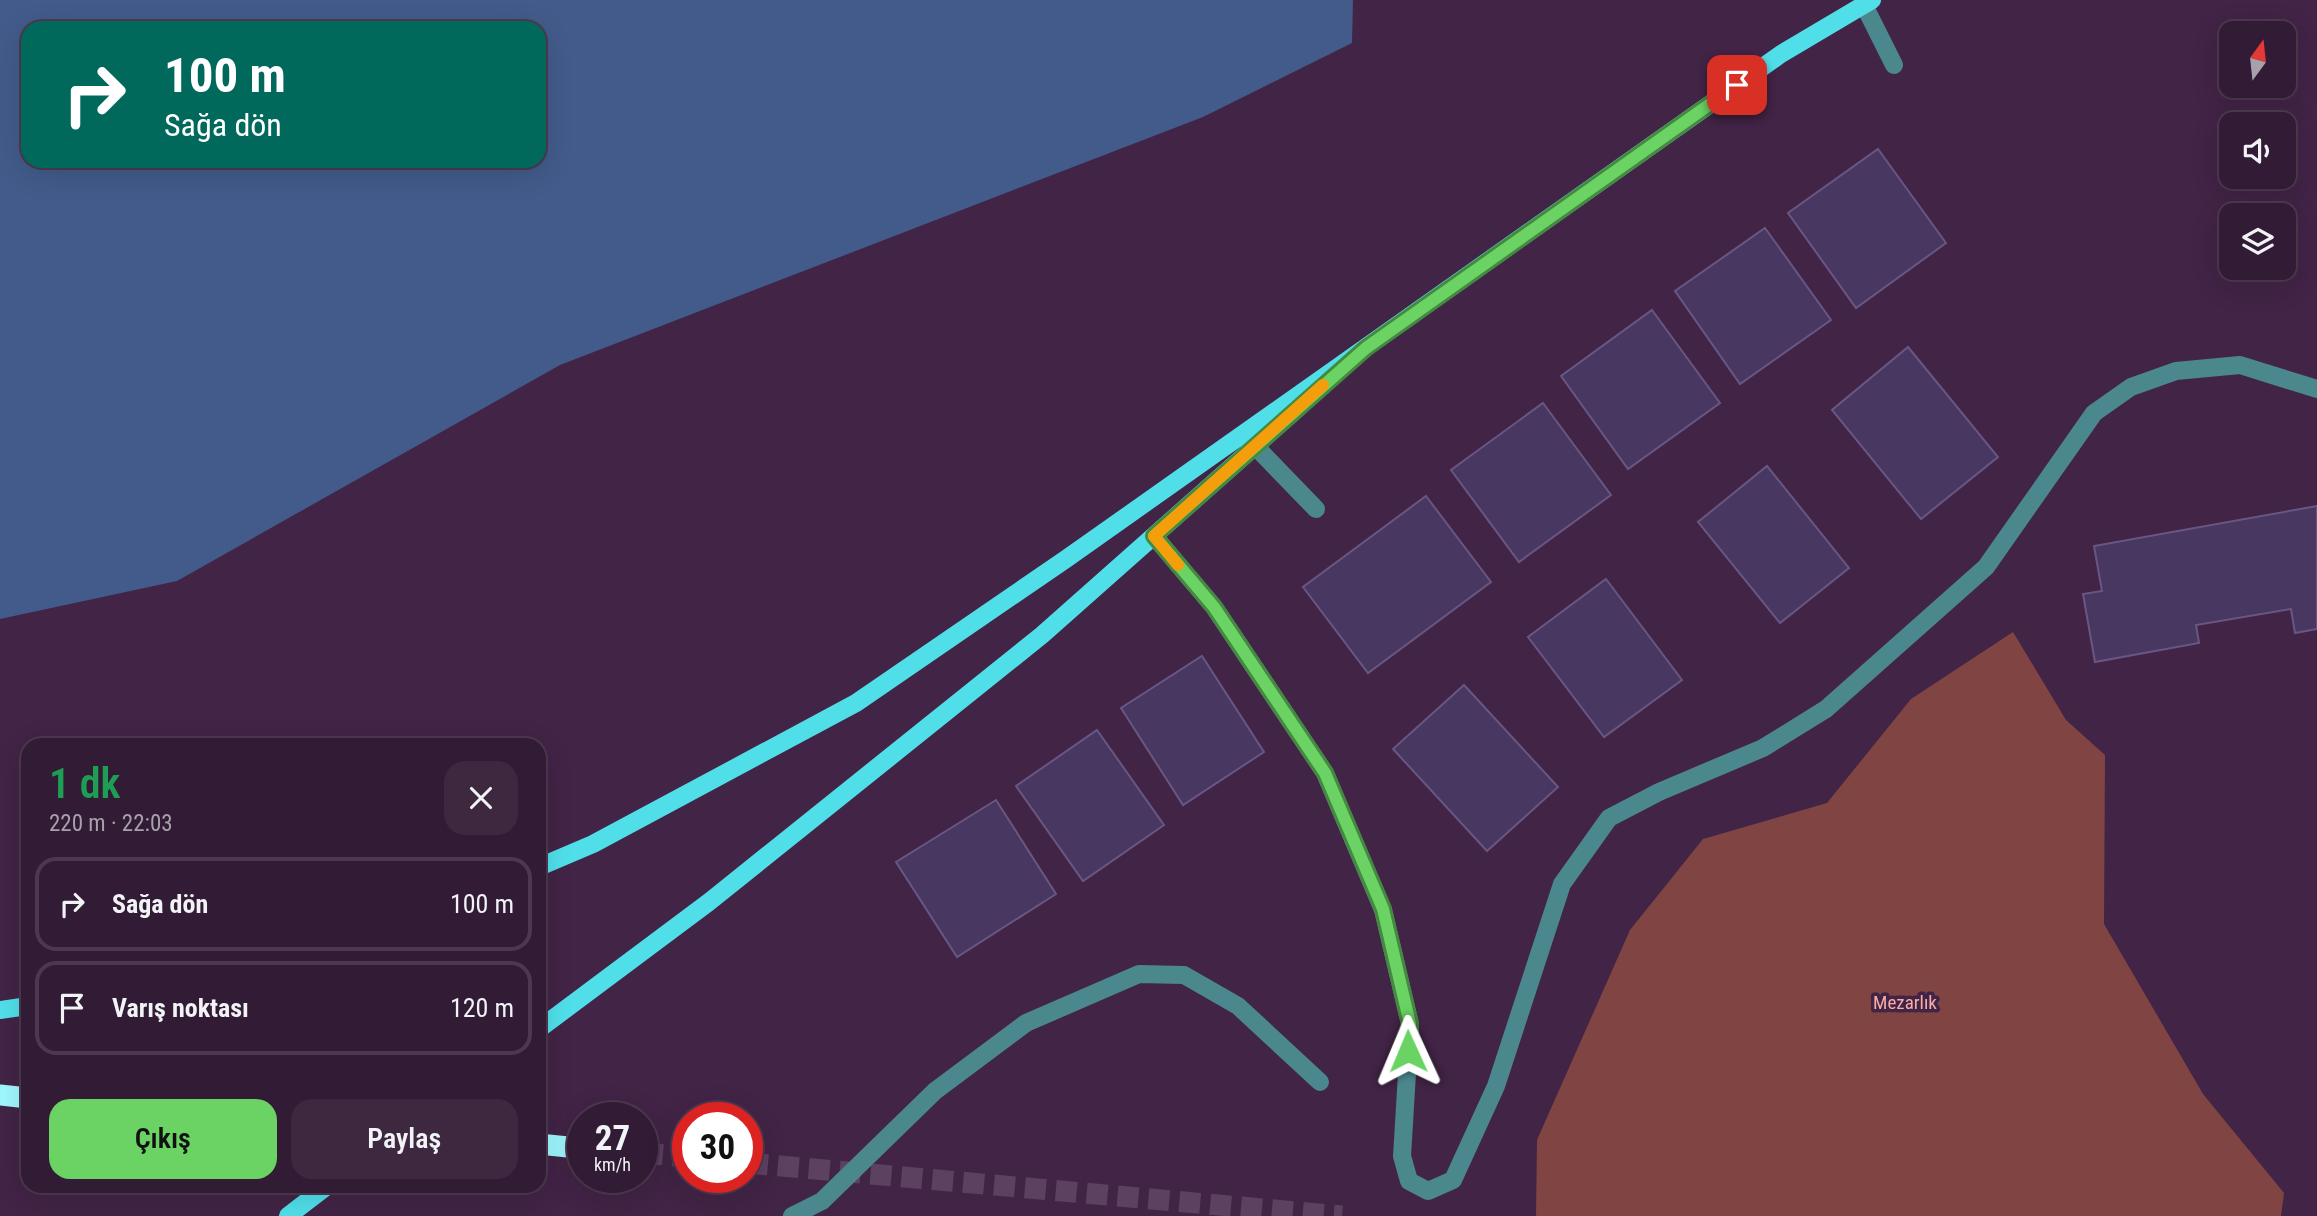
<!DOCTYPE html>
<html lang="tr">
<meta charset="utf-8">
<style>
:root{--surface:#321b34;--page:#3d2840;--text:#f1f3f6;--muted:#a8a1ac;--line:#4d394f;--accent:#6ad363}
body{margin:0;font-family:"Roboto Condensed",sans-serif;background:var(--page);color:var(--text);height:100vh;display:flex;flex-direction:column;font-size:26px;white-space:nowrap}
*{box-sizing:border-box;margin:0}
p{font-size:23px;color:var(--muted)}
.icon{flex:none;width:38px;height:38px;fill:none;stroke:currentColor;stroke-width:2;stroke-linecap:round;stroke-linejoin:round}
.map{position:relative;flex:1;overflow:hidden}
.side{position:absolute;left:21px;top:738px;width:525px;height:455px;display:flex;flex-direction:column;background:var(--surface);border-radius:21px;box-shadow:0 7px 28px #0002,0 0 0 2px var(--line)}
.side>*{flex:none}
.hud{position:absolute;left:21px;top:21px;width:525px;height:147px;border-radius:21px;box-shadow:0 7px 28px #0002,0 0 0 2px var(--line);background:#00695c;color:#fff;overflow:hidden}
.needle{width:46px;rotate:15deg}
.fabs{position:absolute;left:2219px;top:21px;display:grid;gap:14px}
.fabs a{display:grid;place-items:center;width:77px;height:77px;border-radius:14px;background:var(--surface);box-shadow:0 7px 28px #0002,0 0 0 2px var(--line);font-size:35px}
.speed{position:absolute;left:567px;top:1102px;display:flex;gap:14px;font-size:35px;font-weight:700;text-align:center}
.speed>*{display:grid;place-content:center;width:91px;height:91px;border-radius:50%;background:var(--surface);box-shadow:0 7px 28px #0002,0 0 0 2px var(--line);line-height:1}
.speed small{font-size:18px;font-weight:400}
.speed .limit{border:10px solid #d22;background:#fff;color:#111}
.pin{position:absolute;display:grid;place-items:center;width:60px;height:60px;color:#fff;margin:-30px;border-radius:14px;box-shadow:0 4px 10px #0006}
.me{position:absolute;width:77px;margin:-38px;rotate:359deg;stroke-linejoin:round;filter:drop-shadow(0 0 5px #0008)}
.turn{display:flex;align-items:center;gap:24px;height:147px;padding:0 28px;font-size:32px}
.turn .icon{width:91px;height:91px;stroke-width:2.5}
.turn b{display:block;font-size:49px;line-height:60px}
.round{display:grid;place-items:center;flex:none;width:74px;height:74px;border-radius:21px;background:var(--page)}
.head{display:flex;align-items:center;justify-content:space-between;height:119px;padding:0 28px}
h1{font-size:42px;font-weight:600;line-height:52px;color:#1e9e55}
.button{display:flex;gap:14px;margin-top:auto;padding:14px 28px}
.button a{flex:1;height:80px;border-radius:21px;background:var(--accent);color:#111;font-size:28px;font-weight:600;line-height:80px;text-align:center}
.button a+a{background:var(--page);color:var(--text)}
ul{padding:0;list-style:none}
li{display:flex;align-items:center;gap:21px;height:94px;margin:0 14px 10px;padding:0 14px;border:4px solid var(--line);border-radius:21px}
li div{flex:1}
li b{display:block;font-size:26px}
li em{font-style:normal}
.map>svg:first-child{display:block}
.green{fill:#804543}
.water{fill:#425b8a;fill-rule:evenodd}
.building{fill:#483760;stroke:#685782;stroke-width:2}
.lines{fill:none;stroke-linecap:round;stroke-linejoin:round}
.highway-tunnel{stroke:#5d4161;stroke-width:21;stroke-dasharray:21 10;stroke-linecap:butt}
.minor{stroke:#4b888d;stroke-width:18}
.major{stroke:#50dfe9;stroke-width:18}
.highway{stroke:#9ff7fe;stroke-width:21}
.route-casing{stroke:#458940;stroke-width:18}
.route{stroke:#6ad363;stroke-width:12}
.slow{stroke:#f59e0b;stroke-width:12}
.labels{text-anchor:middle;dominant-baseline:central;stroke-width:7;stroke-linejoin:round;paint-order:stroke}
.park-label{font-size:19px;fill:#f7aca8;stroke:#422446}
</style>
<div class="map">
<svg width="2317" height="1216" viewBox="0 0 2317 1216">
<rect width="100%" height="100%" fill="#422446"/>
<path class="green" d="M 2013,632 L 2066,720 L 2105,755 L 2104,924 L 2203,1094 L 2284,1193 L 2281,1216 L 1536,1216 L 1537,1140 L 1630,930 L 1703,839 L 1827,803 L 1911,699 Z"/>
<path class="water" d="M 0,0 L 1353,0 L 1352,43 L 1203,117 L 560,365 L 177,581 L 0,619 ZM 28,28 L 539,28 L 539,161 L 28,161 Z"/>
<path class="building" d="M 1878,149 L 1946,243 L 1856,308 L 1788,213 Z
M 1765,228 L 1831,320 L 1740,384 L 1675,291 Z
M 1652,310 L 1720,403 L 1628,469 L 1561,376 Z
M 1908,347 L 1998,457 L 1921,519 L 1832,410 Z
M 1543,403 L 1611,495 L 1519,562 L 1451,470 Z
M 1767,466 L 1849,568 L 1780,623 L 1698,522 Z
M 1426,496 L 1491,582 L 1368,673 L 1303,587 Z
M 2317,506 L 2317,629 L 2295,633 L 2291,609 L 2196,625 L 2199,643 L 2095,662 L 2083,594 L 2102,591 L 2094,546 Z
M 1606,579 L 1682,680 L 1604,737 L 1528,637 Z
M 1202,656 L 1264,752 L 1183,805 L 1121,708 Z
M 1464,685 L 1558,787 L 1487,851 L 1393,749 Z
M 1097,730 L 1164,825 L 1083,881 L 1016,786 Z
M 996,800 L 1056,894 L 957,957 L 896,862 Z"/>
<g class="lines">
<path class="highway-tunnel" d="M 642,1153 L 688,1157
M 747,1163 L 1342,1216"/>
<path class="minor" d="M 1864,5 L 1894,65
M 1255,446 L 1316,509
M 1154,536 L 1214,607 L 1325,773 L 1383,910 L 1410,1024 L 1402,1156 L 1409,1181 L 1428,1191 L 1453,1180 L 1496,1086 L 1562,884 L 1609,818 L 1659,792 L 1763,748 L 1826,709 L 1986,567 L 2094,413 L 2131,387 L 2176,371 L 2240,365 L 2317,389
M 792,1216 L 822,1201 L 935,1091 L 1026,1023 L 1139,974 L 1184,975 L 1238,1006 L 1320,1082"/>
<path class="major" d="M 539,867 L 593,844 L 856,703 L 1066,559 L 1781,54 L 1872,0
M 0,1010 L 28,1006
M 539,1029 L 709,902 L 1042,635 L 1298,408
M 288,1216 L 327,1186"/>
<path class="highway" d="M 0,1095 L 28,1098
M 539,1144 L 568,1147"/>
</g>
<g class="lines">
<g class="route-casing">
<path id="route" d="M 1408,1051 L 1410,1024 L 1383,909 L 1325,773 L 1214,607 L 1154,536 L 1366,348 L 1737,85"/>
</g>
<use href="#route" class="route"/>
<path class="slow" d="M 1178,565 L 1154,536 L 1323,385"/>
</g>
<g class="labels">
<g class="park-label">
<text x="1905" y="1002">Mezarlık</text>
</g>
</g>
</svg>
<div class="fabs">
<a><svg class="needle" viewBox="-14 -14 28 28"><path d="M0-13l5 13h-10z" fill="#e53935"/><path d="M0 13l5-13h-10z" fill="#a8a1ac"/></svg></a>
<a><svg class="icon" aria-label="sound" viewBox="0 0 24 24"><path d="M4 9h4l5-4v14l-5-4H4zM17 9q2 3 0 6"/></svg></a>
<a><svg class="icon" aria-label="layers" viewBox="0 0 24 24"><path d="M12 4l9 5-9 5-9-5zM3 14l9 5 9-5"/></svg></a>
</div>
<div class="speed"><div>27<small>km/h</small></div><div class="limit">30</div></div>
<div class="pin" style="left:1737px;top:85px;background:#d93025"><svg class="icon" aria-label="arrive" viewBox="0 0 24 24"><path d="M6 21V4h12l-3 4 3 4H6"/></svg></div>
<svg class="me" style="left:1408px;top:1051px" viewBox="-20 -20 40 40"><path d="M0-17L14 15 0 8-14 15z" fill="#6ad363" stroke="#fff" stroke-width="4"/></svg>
<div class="hud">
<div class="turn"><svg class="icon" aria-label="right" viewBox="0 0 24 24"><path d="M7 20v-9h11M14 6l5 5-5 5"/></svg><div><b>100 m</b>Sağa dön</div></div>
</div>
<section class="side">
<div class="head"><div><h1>1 dk</h1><p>220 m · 22:03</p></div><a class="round"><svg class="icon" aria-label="close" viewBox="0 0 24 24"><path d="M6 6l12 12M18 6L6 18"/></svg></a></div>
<ul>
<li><svg class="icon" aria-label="right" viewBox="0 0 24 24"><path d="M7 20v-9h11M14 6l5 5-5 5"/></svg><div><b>Sağa dön</b></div><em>100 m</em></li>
<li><svg class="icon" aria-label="arrive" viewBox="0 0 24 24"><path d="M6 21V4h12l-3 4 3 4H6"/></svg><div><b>Varış noktası</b></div><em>120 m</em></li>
</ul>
<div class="button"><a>Çıkış</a><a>Paylaş</a></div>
</section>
</div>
